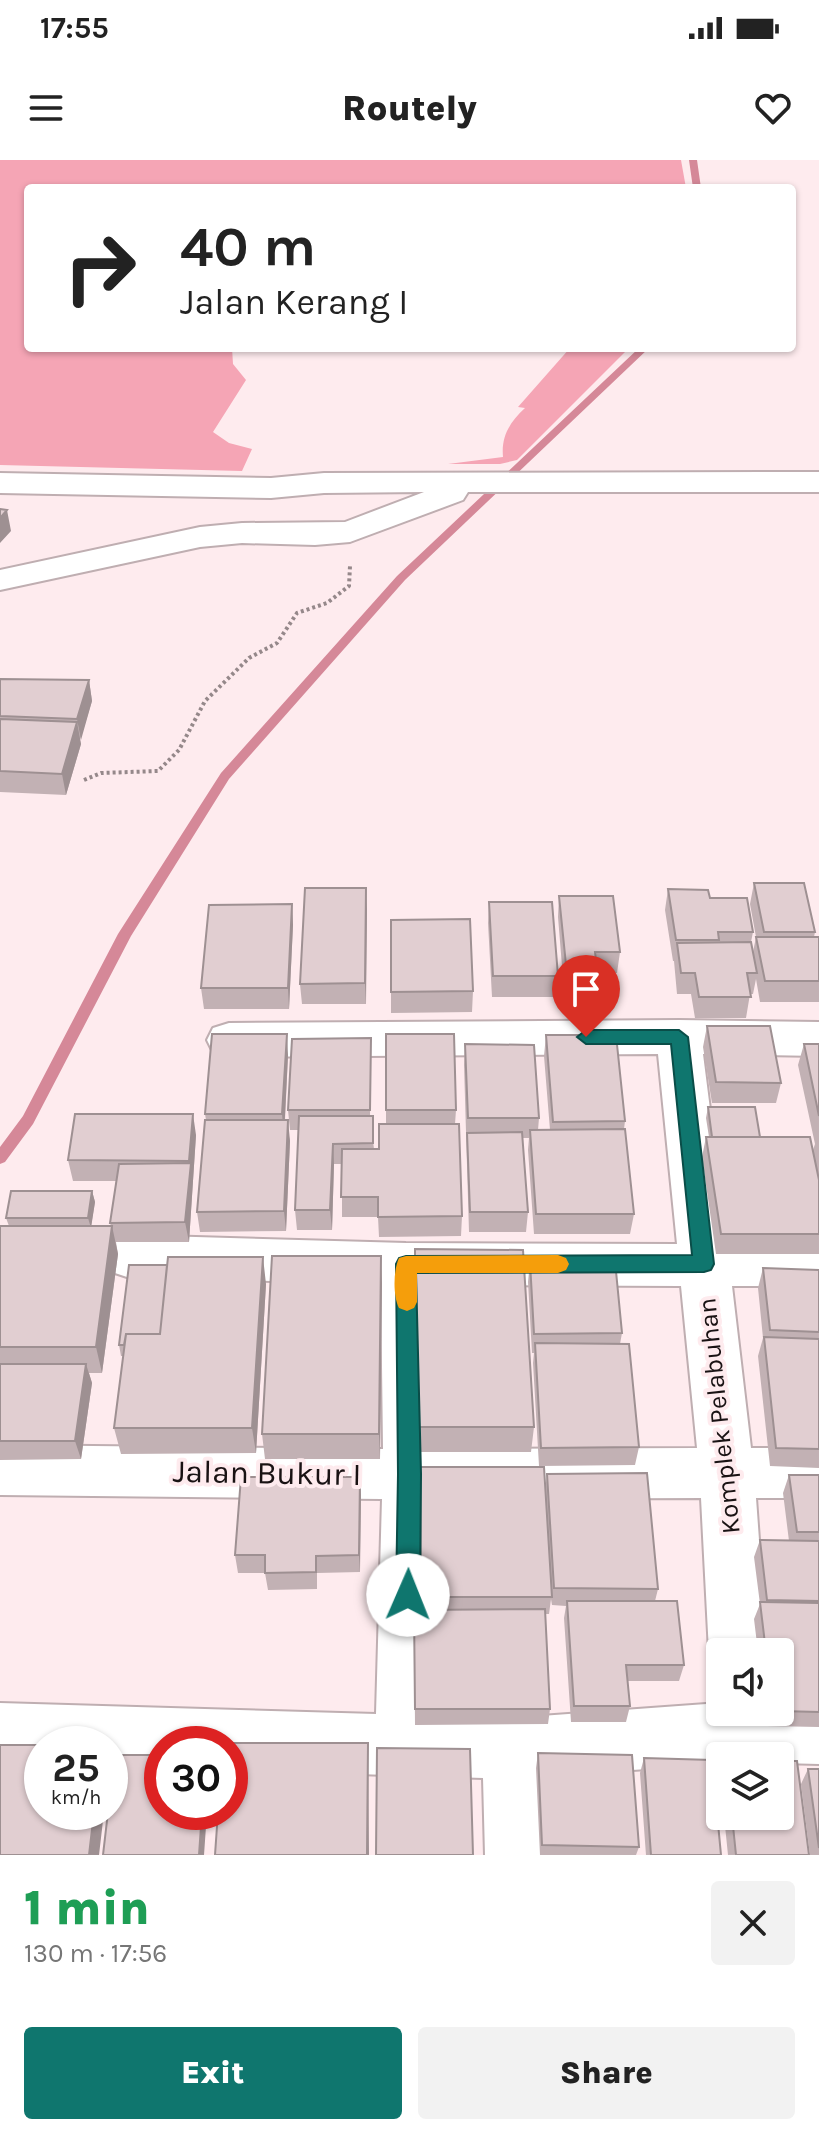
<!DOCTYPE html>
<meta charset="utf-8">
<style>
:root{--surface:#fff;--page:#f2f2f2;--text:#222;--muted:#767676;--accent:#0f766e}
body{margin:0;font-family:Karla,sans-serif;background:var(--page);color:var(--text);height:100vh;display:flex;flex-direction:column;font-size:30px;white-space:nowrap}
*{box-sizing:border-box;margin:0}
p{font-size:26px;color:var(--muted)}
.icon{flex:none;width:44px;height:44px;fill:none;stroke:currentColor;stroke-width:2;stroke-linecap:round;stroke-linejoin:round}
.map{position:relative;height:1695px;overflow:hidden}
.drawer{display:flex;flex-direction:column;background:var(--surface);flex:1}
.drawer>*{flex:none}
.top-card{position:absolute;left:24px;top:24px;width:772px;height:168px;border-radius:8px;box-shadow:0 2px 6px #0004;background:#fff;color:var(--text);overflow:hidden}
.tools{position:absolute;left:706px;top:1478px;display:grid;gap:16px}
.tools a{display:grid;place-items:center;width:88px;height:88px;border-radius:8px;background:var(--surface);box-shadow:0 2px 6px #0004;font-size:40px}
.speed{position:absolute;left:24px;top:1566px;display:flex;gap:16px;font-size:40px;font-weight:700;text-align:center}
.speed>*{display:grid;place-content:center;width:104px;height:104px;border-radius:50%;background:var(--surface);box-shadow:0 2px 6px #0004;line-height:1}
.speed small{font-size:20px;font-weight:400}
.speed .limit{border:12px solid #d22;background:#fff;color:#111}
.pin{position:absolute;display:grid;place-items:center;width:68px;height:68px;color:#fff;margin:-82px -34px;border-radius:50% 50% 50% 0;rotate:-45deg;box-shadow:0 0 8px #0007}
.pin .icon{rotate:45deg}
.me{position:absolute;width:88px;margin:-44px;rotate:1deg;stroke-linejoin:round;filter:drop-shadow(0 0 6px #0008)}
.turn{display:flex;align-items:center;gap:28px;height:168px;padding:0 24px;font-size:36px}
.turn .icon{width:104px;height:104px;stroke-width:2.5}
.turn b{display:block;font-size:56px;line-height:68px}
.round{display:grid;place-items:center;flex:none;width:84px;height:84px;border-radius:8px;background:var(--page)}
.headline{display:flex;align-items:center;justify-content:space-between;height:136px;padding:0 24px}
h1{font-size:48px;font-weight:800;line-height:60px;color:#1e9e55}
.primary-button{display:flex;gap:16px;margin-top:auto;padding:16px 24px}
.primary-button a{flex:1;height:92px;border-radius:8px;background:var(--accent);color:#fff;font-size:32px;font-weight:800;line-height:92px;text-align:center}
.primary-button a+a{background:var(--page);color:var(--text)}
.status{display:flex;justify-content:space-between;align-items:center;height:56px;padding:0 40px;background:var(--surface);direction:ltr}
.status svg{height:22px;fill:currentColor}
header{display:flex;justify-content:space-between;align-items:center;height:104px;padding:0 24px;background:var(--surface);font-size:36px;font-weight:800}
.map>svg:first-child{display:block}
.forest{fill:#f5a5b5}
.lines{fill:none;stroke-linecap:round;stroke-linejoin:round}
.stream{fill:#d58898;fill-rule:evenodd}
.minor-casing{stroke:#bfaeb1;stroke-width:4}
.path{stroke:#95888a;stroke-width:4;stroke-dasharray:3 3;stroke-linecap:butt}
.minor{fill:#fff;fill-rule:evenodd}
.wall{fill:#c2b1b4}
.shaded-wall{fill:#9e9092}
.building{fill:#e1ced1;stroke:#9e9092;stroke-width:2}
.route{fill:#0f766e;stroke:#0a4d48;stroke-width:2}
.slow{fill:#f59e0b}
.labels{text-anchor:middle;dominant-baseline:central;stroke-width:8;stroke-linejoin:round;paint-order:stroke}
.street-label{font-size:26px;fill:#191213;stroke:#feebee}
.near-street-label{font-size:32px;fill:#191213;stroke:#feebee}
</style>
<div class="status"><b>17:55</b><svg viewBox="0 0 49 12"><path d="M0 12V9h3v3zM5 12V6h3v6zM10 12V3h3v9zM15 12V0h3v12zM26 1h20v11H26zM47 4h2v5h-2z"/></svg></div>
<header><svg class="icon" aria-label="menu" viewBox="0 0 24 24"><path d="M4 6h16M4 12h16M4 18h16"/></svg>Routely<svg class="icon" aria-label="heart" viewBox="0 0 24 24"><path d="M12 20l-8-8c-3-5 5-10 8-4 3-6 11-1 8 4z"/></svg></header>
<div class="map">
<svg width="819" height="1695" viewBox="0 0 819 1695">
<rect width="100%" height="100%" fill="#feebee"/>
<path class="forest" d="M 0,0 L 681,0 L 686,28 L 28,28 L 28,188 L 232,188 L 233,204 L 246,220 L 213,272 L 229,283 L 252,289 L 242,311 L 0,305 Z
M 570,188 L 629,188 L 517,300 L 500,304 L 448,304 L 503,297 C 501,276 510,262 525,248 L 518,247 Z"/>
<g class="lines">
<path class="stream" d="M 689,0 L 697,0 L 701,28 L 693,28 Z
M 639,188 L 649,188 L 405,420 L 229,619 L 131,776 L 33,964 L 5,1002 L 0,1004 L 0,987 L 23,956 L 118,774 L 221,613 L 397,416 Z"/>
<g class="minor-casing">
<path id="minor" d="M 819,312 L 819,332 L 468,332 L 463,340 L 350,382 L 315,385 L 242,383 L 200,387 L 0,430 L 0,410 L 200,367 L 242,363 L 345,362 L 424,332 L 324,333 L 271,338 L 0,333 L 0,313 L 271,318 L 324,313 Z
M 679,860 L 819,862 L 819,896 L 703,894 L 727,1084 L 819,1084 L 819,1126 L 732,1126 L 751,1288 L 819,1288 L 819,1338 L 756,1338 L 767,1492 L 720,1492 L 720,1514 L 717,1513 L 709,1492 L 701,1338 L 437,1339 L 436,1555 L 513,1558 L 720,1543 L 720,1552 L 780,1552 L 780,1543 L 819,1544 L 819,1604 L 780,1603 L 780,1596 L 720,1596 L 720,1604 L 545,1616 L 549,1695 L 485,1695 L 483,1618 L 230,1610 L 230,1584 L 162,1584 L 162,1608 L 110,1606 L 110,1584 L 42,1584 L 42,1604 L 0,1603 L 0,1543 L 376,1554 L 382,1339 L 0,1335 L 0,1285 L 383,1289 L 381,1124 L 127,1117 L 109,1111 L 102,1096 L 109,1081 L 127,1075 L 406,1083 L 677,1084 L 658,894 L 229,897 L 213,892 L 207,880 L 213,868 L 229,863 ZM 432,1125 L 681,1126 L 697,1288 L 437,1289 Z"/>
</g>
<path class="path" d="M 84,620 L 101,613 L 158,611 L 179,590 L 205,541 L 249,498 L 277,483 L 297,453 L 327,443 L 349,426 L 350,406"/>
<use href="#minor" class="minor"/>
</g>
<path class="wall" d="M 0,519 L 89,520 L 92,541 L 80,580 L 81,584 L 66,635 L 0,632 Z
M 754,723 L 815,772 L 814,777 L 819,777 L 819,842 L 760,842 L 756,819 L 753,834 L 750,834 L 746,858 L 695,858 L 691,834 L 677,834 L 674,801 L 673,801 L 665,750 L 668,729 L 710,738 L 753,772 L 751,782 L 753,792 L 756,777 L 750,744 Z
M 366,728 L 366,844 L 302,844 L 300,824 Z
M 559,736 L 620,792 L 617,813 L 598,813 L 600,833 L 597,854 L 566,855 L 558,757 Z
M 489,742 L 558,816 L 556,837 L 492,837 L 488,763 Z
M 292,744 L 293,765 L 289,849 L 204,849 L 201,828 Z
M 391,760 L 473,831 L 472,852 L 391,853 Z
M 707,866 L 781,923 L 776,943 L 712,943 L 703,887 Z
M 386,874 L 456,950 L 455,964 L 462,1056 L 461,1076 L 379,1077 L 378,1057 L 342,1057 L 342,1004 L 334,1004 L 332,1070 L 297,1070 L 295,1050 L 299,970 L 290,970 L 288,950 L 371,878 L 370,956 L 374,989 L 379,989 L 386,964 Z
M 546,875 L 625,961 L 624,969 L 634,1054 L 630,1074 L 534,1074 L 528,990 L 529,978 L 522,978 L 528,1052 L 526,1072 L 469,1072 L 464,905 L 465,884 L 539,958 L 538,970 L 550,970 L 544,896 Z
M 804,884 L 819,884 L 819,1094 L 716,1094 L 702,997 L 706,977 L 709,977 L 706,958 L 708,947 L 760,977 L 813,990 L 815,984 L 798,905 Z
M 288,895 L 285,960 L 290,981 L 286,1071 L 200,1072 L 197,1052 L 206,960 L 205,954 Z
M 196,975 L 189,1082 L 116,1082 L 118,1094 L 102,1213 L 89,1213 L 92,1223 L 81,1299 L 0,1300 L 0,1066 L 9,1066 L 6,1058 L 92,1031 L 95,1042 L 91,1066 L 111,1066 L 110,1063 L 116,1021 L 73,1021 L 68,1000 Z
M 415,1089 L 534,1267 L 531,1292 L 416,1292 Z
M 381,1096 L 380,1299 L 265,1299 L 262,1274 Z
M 530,1102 L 622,1173 L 620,1184 L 639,1287 L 635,1305 L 539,1306 L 533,1203 L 534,1193 L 532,1193 L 528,1122 Z
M 167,1105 L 266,1124 L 256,1293 L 121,1294 L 114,1268 L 123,1196 L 121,1196 L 119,1185 Z
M 763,1108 L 819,1110 L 819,1308 L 770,1306 L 758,1196 L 763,1178 L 758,1128 Z
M 420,1307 L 545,1331 L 547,1314 L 658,1429 L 655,1441 L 684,1505 L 679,1521 L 627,1521 L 630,1546 L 626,1562 L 571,1562 L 564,1458 L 566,1446 L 552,1445 L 551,1439 L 549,1454 L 545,1454 L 550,1549 L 548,1564 L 415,1565 L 414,1450 L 421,1450 Z
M 789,1315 L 819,1315 L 819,1567 L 767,1566 L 765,1552 L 780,1552 L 780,1492 L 758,1492 L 754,1459 L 760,1444 L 754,1397 L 760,1380 L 789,1381 L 783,1333 Z
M 360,1317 L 360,1412 L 317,1413 L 317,1429 L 268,1430 L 265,1413 L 238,1413 L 235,1395 Z
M 538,1593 L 639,1687 L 636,1695 L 540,1695 L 536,1608 Z
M 644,1598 L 721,1695 L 646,1695 L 640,1613 Z
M 808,1609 L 819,1609 L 819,1695 L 810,1695 L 801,1624 Z
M 724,1656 L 780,1656 L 809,1695 L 728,1695 Z"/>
<path class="shaded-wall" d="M 7,350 L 11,371 L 0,383 L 0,358 Z
M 89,520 L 92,541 L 81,580 L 77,559 Z
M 77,562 L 81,584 L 66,635 L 62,614 Z
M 366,728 L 367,749 L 366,844 L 365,823 Z
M 292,744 L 293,765 L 289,849 L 288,828 Z
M 287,874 L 288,895 L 284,975 L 282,954 Z
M 193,954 L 196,975 L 189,1082 L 185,1062 Z
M 288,960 L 290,981 L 286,1071 L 284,1051 Z
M 333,984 L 334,1004 L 332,1070 L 330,1050 Z
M 92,1031 L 95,1042 L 91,1068 L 88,1058 Z
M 112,1066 L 118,1094 L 102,1213 L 96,1187 Z
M 381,1096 L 382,1123 L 380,1299 L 379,1274 Z
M 263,1097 L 266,1124 L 256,1293 L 252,1268 Z
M 86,1204 L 92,1223 L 81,1299 L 75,1281 Z
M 360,1317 L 361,1335 L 360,1412 L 359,1395 Z
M 368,1583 L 369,1695 L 367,1695 Z
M 94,1652 L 104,1652 L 99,1695 L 89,1695 Z
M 202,1652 L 207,1652 L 204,1695 L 199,1695 Z"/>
<path class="building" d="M 0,349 L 7,350 L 0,358 Z
M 0,519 L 89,520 L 77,559 L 0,556 Z
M 0,559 L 77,562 L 62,614 L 0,611 Z
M 754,723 L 804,723 L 815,772 L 764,772 Z
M 305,728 L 366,728 L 365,823 L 300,824 Z
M 668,729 L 708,730 L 710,738 L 747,738 L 753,772 L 718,772 L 719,780 L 676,780 Z
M 559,736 L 613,736 L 620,792 L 595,792 L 600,833 L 569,834 Z
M 489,742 L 552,742 L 558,816 L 493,816 Z
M 292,744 L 288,828 L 201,828 L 209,745 Z
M 470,759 L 473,831 L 391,832 L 391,760 Z
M 756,777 L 819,777 L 819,821 L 765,821 Z
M 751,782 L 757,813 L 747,813 L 751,837 L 699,837 L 695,813 L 681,813 L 677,783 Z
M 707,866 L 770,866 L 781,923 L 716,922 Z
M 212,874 L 287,874 L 282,954 L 205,954 Z
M 386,874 L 454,874 L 456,950 L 386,950 Z
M 546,875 L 616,875 L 625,961 L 553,962 Z
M 371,878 L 370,950 L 288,950 L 292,879 Z
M 465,884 L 534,885 L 539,958 L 468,958 Z
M 804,884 L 819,884 L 819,956 Z
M 708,947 L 755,947 L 760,977 L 712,977 Z
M 75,954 L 193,954 L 189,1001 L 68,1000 Z
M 299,956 L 373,956 L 373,983 L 333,984 L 330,1050 L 295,1050 Z
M 205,960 L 288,960 L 284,1051 L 197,1052 Z
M 379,964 L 459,964 L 462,1056 L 378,1057 L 378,1037 L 341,1037 L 342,989 L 379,989 Z
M 625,969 L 634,1054 L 536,1054 L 530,970 Z
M 522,972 L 528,1052 L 470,1052 L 467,973 Z
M 706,977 L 810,977 L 819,1020 L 819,1074 L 721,1074 Z
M 191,1003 L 185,1062 L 110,1063 L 119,1004 Z
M 11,1031 L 92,1031 L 88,1058 L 6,1058 Z
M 0,1066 L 112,1066 L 96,1187 L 0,1187 Z
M 415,1089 L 523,1090 L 534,1267 L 416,1267 Z
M 272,1096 L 381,1096 L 379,1274 L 262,1274 Z
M 168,1097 L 263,1097 L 252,1268 L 114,1268 L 126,1174 L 160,1174 Z
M 615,1101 L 622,1173 L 534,1174 L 530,1102 Z
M 129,1105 L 167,1105 L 160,1174 L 126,1174 L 124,1185 L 119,1185 Z
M 763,1108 L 819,1110 L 819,1172 L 770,1170 Z
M 764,1177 L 819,1179 L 819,1289 L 776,1288 Z
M 535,1183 L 629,1184 L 639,1287 L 541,1288 Z
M 0,1204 L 86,1204 L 75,1281 L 0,1281 Z
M 420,1307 L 544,1307 L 552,1437 L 421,1437 Z
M 647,1313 L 658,1429 L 554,1428 L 547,1314 Z
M 789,1315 L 819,1315 L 819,1372 L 797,1372 Z
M 241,1317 L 360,1317 L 359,1395 L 316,1396 L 316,1412 L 265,1413 L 265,1395 L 235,1395 Z
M 760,1380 L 819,1381 L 819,1441 L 767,1440 Z
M 567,1441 L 677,1441 L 684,1505 L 626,1505 L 630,1546 L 574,1546 Z
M 760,1442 L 819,1443 L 819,1552 L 780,1551 L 780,1492 L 766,1492 Z
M 545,1449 L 550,1549 L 415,1549 L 414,1450 Z
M 222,1583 L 368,1583 L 367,1695 L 215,1695 L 218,1652 L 230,1652 L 230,1584 L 222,1584 Z
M 0,1585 L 42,1585 L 42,1652 L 94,1652 L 89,1695 L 0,1695 Z
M 377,1588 L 470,1589 L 473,1695 L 376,1695 Z
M 538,1593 L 632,1595 L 639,1687 L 542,1685 Z
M 114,1595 L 162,1595 L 162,1652 L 202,1652 L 199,1695 L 103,1695 L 108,1652 L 110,1652 L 110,1633 Z
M 644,1598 L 712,1600 L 721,1695 L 651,1695 Z
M 780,1601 L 797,1601 L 809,1695 L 736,1695 L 732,1656 L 780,1656 Z
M 808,1609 L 819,1609 L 819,1688 Z"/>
<path class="route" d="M 586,870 L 679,870 L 688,877 L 714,1104 L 711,1110 L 704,1112 L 416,1113 L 421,1314 L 420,1435 L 416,1444 L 408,1447 L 399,1444 L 396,1435 L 398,1314 L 396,1104 L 399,1098 L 406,1096 L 692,1095 L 671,884 L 586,884 L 577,877 Z"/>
<path class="slow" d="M 558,1095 L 566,1098 L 569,1104 L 566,1110 L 558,1113 L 417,1113 L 417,1142 L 414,1148 L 407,1151 L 399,1148 C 393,1136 393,1111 399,1098 L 406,1096 Z"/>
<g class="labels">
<g class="street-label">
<text transform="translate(719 1256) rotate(-96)">Komplek Pelabuhan</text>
</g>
<g class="near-street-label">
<text transform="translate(267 1313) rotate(1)">Jalan Bukur I</text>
</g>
</g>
</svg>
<div class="tools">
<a><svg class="icon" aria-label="sound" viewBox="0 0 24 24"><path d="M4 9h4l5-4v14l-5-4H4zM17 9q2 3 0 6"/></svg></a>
<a><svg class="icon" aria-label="layers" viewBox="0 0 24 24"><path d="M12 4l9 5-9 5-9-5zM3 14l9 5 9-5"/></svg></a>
</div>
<div class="speed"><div>25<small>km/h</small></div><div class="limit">30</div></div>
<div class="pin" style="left:586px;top:877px;background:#d93025"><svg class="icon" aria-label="arrive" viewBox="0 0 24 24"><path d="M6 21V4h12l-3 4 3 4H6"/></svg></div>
<svg class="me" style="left:408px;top:1435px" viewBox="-20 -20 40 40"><circle r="19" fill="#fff"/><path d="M0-13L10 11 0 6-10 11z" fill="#0f766e"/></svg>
<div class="top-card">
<div class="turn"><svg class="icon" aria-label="right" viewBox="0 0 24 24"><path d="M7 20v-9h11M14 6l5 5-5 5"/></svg><div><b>40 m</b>Jalan Kerang I</div></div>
</div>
</div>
<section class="drawer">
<div class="headline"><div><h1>1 min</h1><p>130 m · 17:56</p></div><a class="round"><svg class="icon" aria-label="close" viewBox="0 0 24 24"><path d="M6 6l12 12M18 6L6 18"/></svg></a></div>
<div class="primary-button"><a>Exit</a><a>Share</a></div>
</section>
